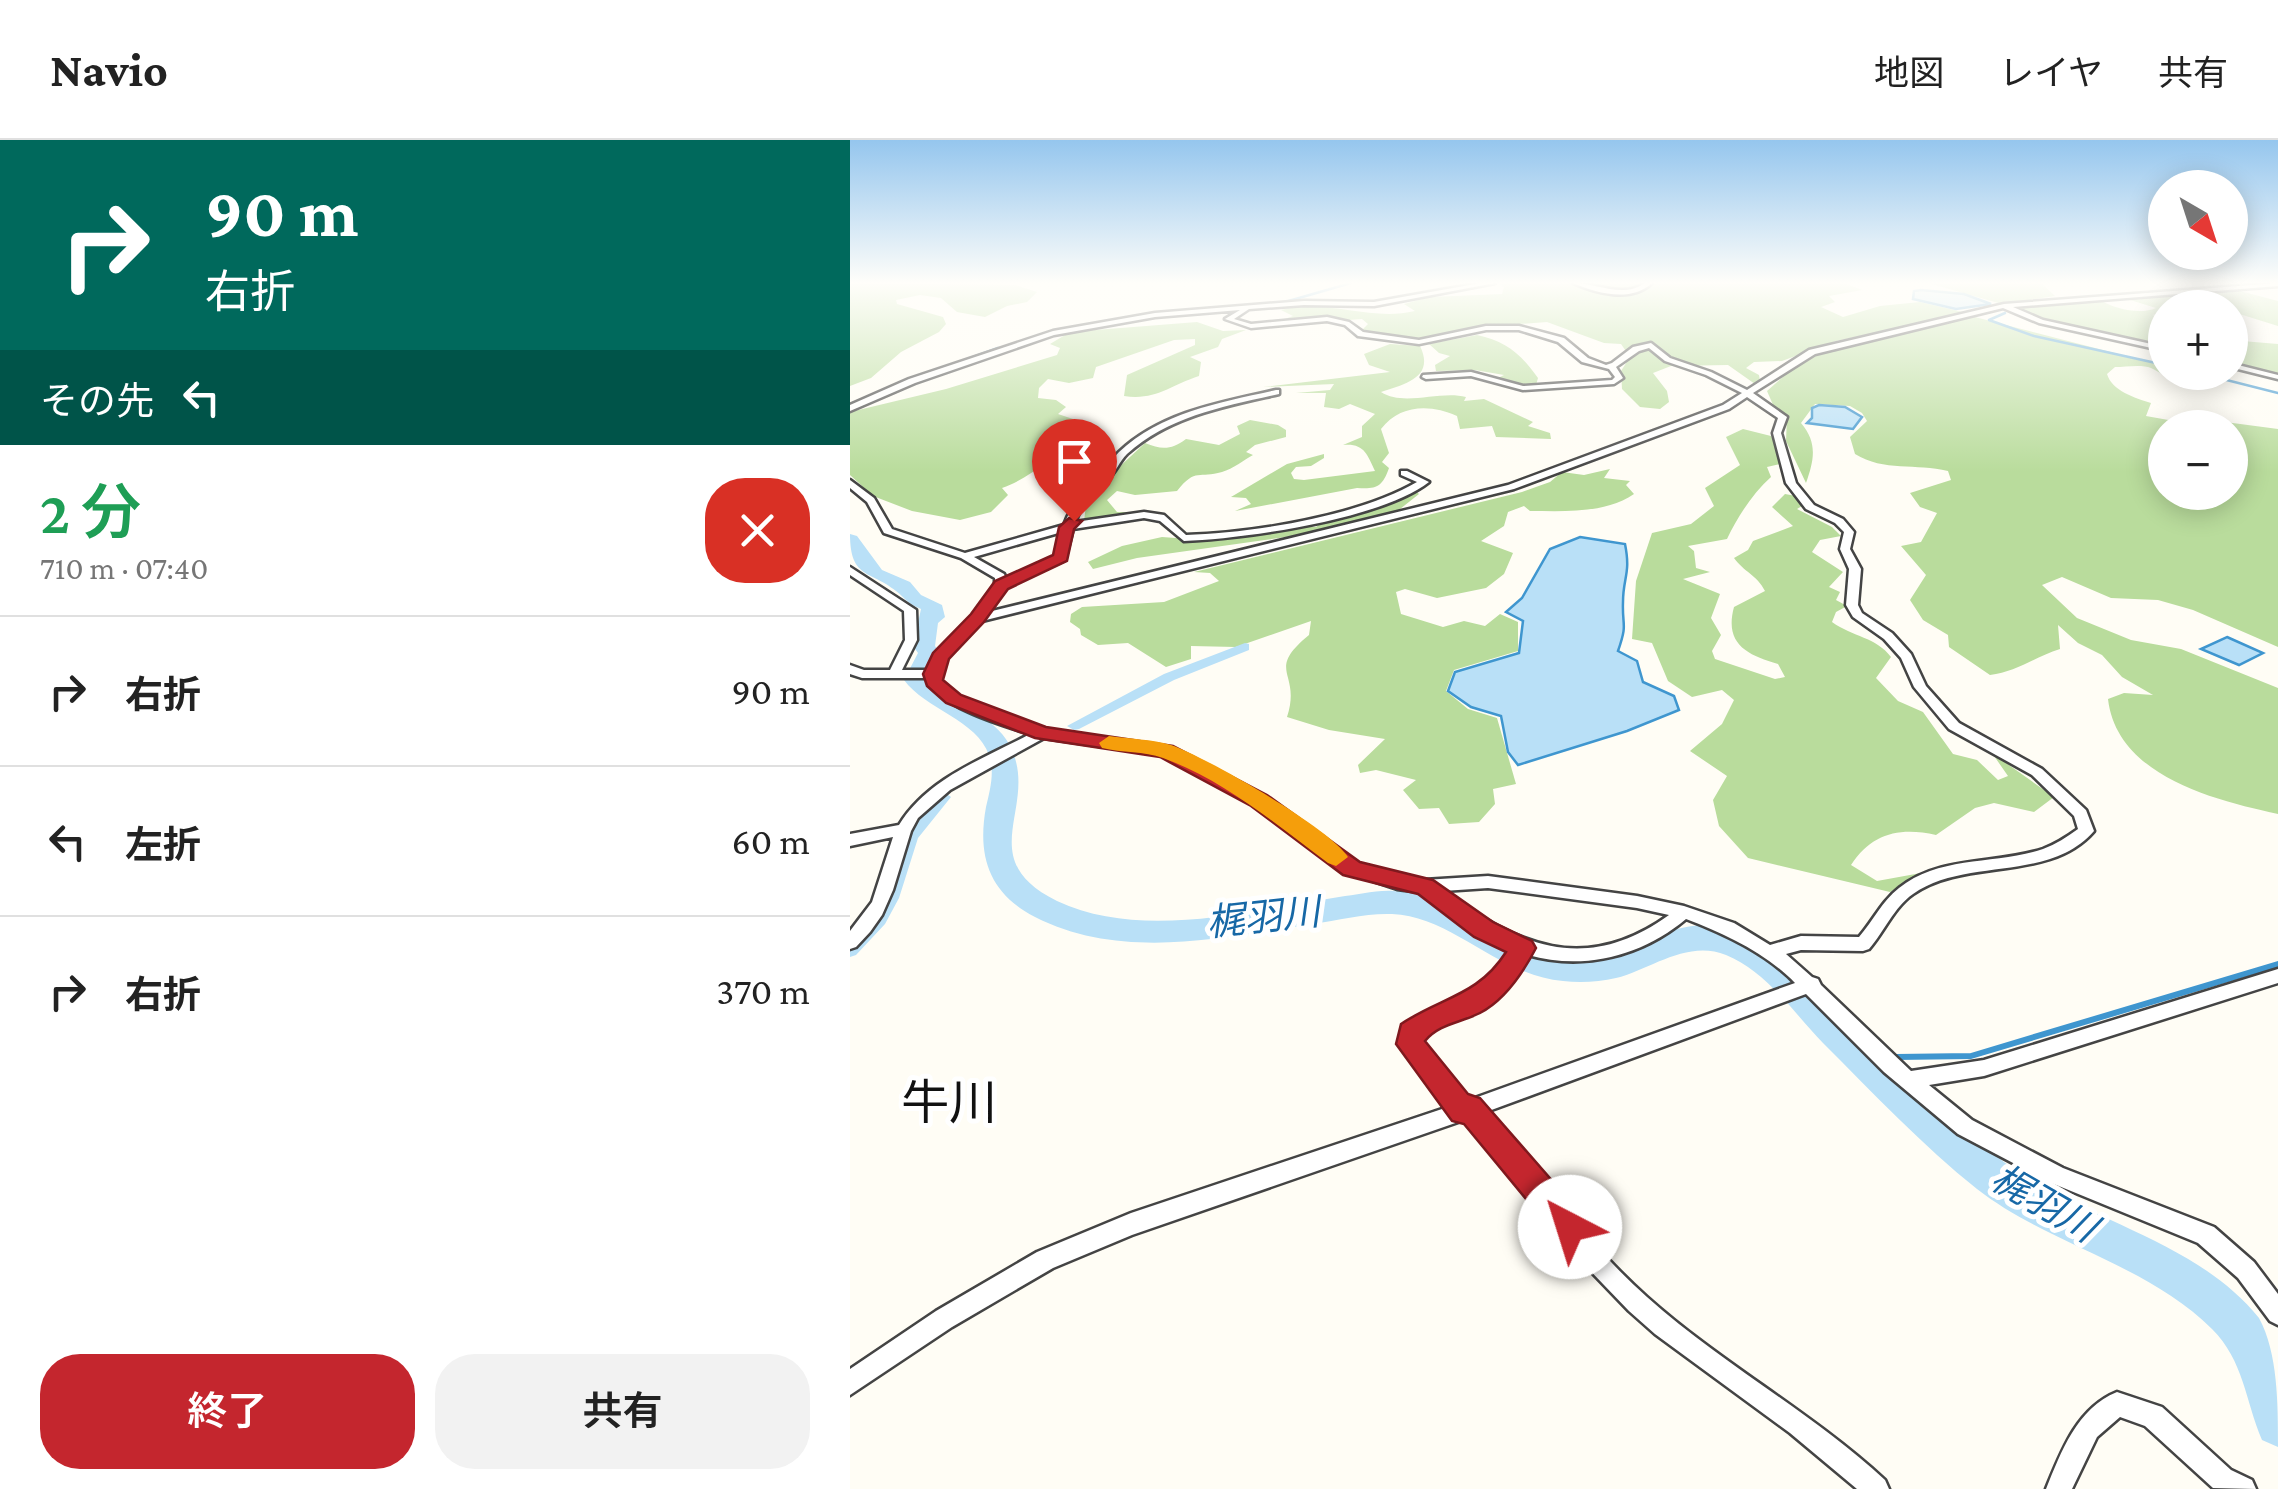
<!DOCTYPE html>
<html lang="ja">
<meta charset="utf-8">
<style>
:root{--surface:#fff;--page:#f2f2f2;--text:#222;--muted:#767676;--line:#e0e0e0;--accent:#c4262e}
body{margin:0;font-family:"Crimson Pro","Noto Sans JP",serif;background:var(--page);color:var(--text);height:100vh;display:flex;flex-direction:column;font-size:38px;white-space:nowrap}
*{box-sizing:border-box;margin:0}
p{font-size:32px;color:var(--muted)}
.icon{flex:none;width:55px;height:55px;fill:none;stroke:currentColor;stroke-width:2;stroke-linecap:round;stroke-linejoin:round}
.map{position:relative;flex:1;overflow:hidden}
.sheet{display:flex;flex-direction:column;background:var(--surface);width:850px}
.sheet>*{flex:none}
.top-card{background:#00695c;color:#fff;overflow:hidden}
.needle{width:65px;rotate:141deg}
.buttons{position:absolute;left:1298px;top:30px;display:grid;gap:20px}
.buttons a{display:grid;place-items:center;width:100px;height:100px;border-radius:50%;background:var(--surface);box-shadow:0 5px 25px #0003;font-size:50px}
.pin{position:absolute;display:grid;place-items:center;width:85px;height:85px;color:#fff;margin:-102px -42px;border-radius:50% 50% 50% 0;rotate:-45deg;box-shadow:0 0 10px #0007}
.pin .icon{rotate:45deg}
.me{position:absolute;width:110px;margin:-55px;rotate:320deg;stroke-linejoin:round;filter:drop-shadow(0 0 8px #0008)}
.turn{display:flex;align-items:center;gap:35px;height:210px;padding:0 40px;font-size:45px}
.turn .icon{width:130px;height:130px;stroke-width:2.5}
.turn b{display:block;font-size:70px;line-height:85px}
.then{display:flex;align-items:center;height:95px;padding:0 40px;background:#0003;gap:20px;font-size:38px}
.round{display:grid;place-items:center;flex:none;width:105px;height:105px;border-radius:40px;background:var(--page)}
.head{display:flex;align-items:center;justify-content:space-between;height:170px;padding:0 40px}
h1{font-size:60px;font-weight:600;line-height:75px;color:#1e9e55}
.primary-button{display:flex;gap:20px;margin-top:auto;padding:20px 40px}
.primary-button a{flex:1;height:115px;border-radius:40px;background:var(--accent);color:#fff;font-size:40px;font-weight:600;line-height:115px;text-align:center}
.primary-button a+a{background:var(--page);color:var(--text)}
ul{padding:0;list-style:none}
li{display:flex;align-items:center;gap:30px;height:150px;padding:0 40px;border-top:2px solid var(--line)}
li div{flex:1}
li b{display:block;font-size:38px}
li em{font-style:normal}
header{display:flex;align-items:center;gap:60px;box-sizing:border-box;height:140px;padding:0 50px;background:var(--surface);border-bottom:2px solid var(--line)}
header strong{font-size:48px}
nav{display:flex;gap:55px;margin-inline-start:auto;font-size:35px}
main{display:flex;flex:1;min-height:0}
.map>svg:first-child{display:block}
.forest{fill:#b9dc9c;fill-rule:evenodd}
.water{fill:#b9e0f7;stroke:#3f96cf;stroke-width:2.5}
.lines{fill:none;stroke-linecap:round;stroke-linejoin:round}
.stream-far1{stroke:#3f96cf;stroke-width:2.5}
.stream{stroke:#3f96cf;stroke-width:6}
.canal{fill:#b9e0f7;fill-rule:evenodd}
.river{fill:#b9e0f7;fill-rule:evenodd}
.minor-casing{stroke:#444;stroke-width:5}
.minor{fill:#fff;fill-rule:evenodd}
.route{fill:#c4262e;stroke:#7f191e;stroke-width:2.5}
.slow{fill:#f59e0b}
.labels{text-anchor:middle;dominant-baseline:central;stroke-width:10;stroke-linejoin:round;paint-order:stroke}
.water-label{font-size:38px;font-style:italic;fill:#1768a6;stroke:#fff}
.near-quarter-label{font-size:48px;fill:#111;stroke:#fff}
</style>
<header>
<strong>Navio</strong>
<nav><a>地図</a><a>レイヤ</a><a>共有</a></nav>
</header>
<main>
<section class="sheet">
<div class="top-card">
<div class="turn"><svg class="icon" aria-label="right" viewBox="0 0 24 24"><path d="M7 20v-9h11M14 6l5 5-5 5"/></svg><div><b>90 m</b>右折</div></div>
<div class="then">その先<svg class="icon" aria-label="left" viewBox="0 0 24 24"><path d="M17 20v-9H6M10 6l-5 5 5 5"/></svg></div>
</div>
<div class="head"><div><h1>2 分</h1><p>710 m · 07:40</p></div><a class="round" style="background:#d93025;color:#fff"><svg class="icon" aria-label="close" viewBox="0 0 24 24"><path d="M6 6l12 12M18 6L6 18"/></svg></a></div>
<ul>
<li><svg class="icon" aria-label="right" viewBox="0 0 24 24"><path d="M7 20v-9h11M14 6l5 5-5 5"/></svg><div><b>右折</b></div><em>90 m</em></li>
<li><svg class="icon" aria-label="left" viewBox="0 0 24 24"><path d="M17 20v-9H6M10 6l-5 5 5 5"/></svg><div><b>左折</b></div><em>60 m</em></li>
<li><svg class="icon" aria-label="right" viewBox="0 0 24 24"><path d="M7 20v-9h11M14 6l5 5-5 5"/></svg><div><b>右折</b></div><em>370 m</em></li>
</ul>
<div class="primary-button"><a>終了</a><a>共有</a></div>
</section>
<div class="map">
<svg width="1428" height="1349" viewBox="0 0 1428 1349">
<rect width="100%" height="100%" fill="#fffdf5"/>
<path class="forest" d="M 0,143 L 165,145 L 187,152 L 177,162 L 157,166 L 135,177 L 107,172 L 91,158 L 70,155 L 46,160 L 47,164 L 93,177 L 96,184 L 89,192 L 51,212 L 21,238 L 0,246 Z
M 649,143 L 994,143 L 1012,150 L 979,156 L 985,162 L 971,167 L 993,177 L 1030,166 L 1070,162 L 1117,173 L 986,201 L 932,221 L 904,222 L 896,228 L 909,235 L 910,241 L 905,244 L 878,225 L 821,226 L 803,233 L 817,251 L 819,262 L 810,269 L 790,267 L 772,249 L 771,231 L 780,217 L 771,204 L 754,203 L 697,182 L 641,186 L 577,201 L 509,193 L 518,184 L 512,179 L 414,186 L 443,176 L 431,170 C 477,158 520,182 565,171 L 554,164 L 580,157 L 652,154 L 654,147 Z
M 1078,143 L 1191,143 L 1205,156 L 1152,164 Z
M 1390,151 L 1428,161 L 1428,186 L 1380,171 L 1380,168 L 1315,168 L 1315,173 L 1302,175 L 1315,178 L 1315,207 L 1169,173 L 1176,171 L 1164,166 L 1250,160 C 1264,169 1291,175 1306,168 L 1277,159 Z
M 1121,176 L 1315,226 L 1315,232 L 1333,233 L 1335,235 C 1318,240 1315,235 1301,228 C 1292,224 1275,227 1265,227 L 1257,234 C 1262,251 1285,258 1301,263 L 1296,276 L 1352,286 L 1360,280 L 1428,289 L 1428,507 L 1343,470 L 1308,460 L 1261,458 L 1212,437 L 1192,445 L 1227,478 L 1281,500 L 1331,509 L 1428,548 L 1428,674 C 1364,660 1267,636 1258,559 L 1274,553 L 1303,555 L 1272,537 L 1252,515 L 1228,503 L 1208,485 L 1210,509 C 1185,517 1166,532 1140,535 L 1099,507 L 1098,495 L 1073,480 L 1060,460 L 1076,435 L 1051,406 L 1071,402 L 1087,373 L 1070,367 L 1060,353 L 1101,340 L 1098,331 C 1066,323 1034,332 1005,314 L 1000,297 L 1017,281 L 1012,273 L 1000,266 L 965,264 L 951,283 C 968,303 964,320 956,343 L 936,301 L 937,277 L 924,267 L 917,251 L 943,228 L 965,216 ZM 1315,288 L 1380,288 L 1380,352 L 1315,352 Z
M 347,182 L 373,191 L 396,190 L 372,199 L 368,207 L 340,217 L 351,222 L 349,236 C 321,245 305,261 274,256 L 277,235 L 345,205 L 345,199 L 324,200 L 246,227 L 243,238 L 219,243 L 198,239 L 189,248 L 188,258 L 206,260 L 216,267 L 208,274 L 223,279 L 225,287 L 235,292 L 225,300 L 232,304 C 201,315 181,338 152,348 L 158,355 L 141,372 L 110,380 L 62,371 L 23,356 L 0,335 L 0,272 L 96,249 L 207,215 L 210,208 L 200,204 L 220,192 Z
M 627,195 C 656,201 671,214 688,238 L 686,245 L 670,247 L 646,239 L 654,235 L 625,230 L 586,231 L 585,225 L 600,216 L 589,213 L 579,204 Z
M 1380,200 L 1428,204 L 1428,236 L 1387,225 L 1394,220 L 1380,217 Z
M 540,204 L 570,206 C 585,237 556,244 531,252 C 554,267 590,250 616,257 L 614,261 L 634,259 L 683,282 L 678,286 L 700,293 L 701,299 L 646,297 L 642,286 L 610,289 L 607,276 C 581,264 550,264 531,289 L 539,313 L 532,322 L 539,328 C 532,348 526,349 507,348 L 385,371 L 401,364 L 396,358 L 381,357 L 437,324 L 474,314 L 474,318 L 461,326 L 446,327 L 441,333 L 444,339 L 454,340 L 525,331 C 517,314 514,303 493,305 L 512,297 L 512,286 L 525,274 L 500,264 L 489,269 L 474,267 L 476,253 L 446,253 L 480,250 L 484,244 L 413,247 L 540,232 L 519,225 L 514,214 Z
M 400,280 L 428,285 L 436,290 L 436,297 L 405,305 L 396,312 L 403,315 C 394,320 383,329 372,332 C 349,339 346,327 327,351 L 285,355 L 267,351 L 257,360 L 267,372 L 288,372 L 287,375 L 234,381 L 237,357 L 295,303 C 312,310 321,310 336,299 L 369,305 L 390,294 L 387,286 Z
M 893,289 L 921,296 L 930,311 L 930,324 L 917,327 L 921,337 C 903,353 888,376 877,399 L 838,406 L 844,411 L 846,428 L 860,432 L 833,439 L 870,454 L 861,478 L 871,495 L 862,511 L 865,519 L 925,539 L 935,537 L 928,524 C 897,515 874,504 884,467 L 915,451 C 907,435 894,432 884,418 L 898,410 L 903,401 L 943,386 L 922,367 L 935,354 L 946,356 L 952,366 L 947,369 L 982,387 L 991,396 L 970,400 L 962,412 L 993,432 L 979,447 L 990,452 L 986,460 L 997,466 L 986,472 L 982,482 C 1003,497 1026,497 1041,517 L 1026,538 L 1048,561 L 1073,572 L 1103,614 L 1127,620 L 1148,640 L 1158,636 L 1142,613 L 1204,657 L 1184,672 L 1144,663 L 1125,668 L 1086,695 C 1050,687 1022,693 1001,725 L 1027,741 L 1071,733 L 1040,752 L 898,718 L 869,686 L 863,660 L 877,636 L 840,611 L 872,584 L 884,560 L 872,550 L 842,557 L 818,541 L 802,503 L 782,499 L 786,441 L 802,393 L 841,384 L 864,366 L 855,348 L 890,325 L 876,297 Z
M 760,329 L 754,338 L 780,341 L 776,345 L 784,354 C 755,374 714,371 680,371 L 674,366 L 658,372 L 654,386 L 631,401 L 663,413 L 654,434 L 636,448 L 587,458 L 555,449 L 546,452 L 551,474 L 593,487 L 614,481 L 635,486 L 650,474 L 668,482 L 668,511 L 604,530 L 596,551 L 618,569 L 647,578 L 666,644 L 643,649 L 645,664 L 629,682 L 599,684 L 589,668 L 569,669 L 553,650 L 566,640 L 526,630 L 510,633 L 508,625 L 535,599 L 479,590 L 437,577 C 452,531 414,532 459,495 L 461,481 L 386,507 L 341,506 L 341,519 L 316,527 L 278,503 L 248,505 L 231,495 L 230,489 L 220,482 L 221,474 L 232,467 L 314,462 L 369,441 L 360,433 L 344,432 L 672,352 L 700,342 L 712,332 L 734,335 Z
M 566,351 L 569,354 L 545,373 L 457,394 L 287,418 L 243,429 L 238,422 L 272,406 L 312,397 L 367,401 L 440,386 L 466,387 C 490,364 536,367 566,351 Z"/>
<path class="water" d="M 1071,150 L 1114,154 L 1141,164 L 1106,169 L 1063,159 L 1064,151 Z
M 969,265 L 995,267 L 1012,277 L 1003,289 L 957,283 L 962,278 L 962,268 Z
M 730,397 L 775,404 C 781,434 773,437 773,462 C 772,488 778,482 768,511 L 787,521 L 793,542 L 824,556 L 829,570 L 777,591 L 668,625 L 658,612 L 651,576 L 621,567 L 598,551 L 605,532 L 669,513 L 673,481 L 656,472 L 672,458 L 700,409 Z
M 1377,497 L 1413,513 L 1389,525 L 1351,509 Z"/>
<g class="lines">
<path class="stream-far1" d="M 428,164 L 501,143
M 1155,173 L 1139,180 L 1184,196 L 1315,225
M 222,191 L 294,178
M 90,229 L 148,208
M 1345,232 L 1428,253
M 0,264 L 28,253"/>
<path class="stream" d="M 1046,917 L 1121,916 L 1428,824"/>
<path class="canal" d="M 395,503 L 399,504 L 399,510 L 324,540 L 229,589 L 224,590 L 217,586 L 314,534 Z
M 94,652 L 101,657 L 68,698 L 49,758 L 35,784 L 6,815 L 0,817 L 0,799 L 23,774 L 33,757 L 56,692 L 89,653 Z"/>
<path class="river" d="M 0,394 L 7,396 L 32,430 L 60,442 L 71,455 L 92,465 L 95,477 L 88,483 L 85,506 L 90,513 L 78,539 C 101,566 144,573 160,606 C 191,666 120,718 207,761 C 292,801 402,770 489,757 C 507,755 525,750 543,751 C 610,754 657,815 725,815 C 775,816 821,780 864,786 C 925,795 963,850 1005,890 C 1050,932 1096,976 1145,1015 C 1224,1079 1343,1096 1409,1178 C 1428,1213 1428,1264 1428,1307 L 1412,1300 C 1395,1260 1394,1221 1362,1189 C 1297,1124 1199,1105 1127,1049 C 1073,1006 1022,952 973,903 C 943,872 916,831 876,815 C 838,799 801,829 766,838 C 749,842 730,843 713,841 C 649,836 602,776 542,774 C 516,773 489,780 463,784 C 373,798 271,821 185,777 C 139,753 127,716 136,667 C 140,650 145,632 139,615 C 127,580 75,569 54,540 L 68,513 L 63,506 L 71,469 C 58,464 56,459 46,451 C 20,430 0,439 0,394 Z"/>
<g class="minor-casing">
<path id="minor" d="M 631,143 L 645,143 L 524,166 L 454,165 L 399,169 L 384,179 L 401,184 L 477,177 L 499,182 L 513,192 L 569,200 L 636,186 L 669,186 L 714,198 L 738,218 L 756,225 L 762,223 L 783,207 L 801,203 L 820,218 L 861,232 L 897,250 L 959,210 L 1154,164 L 1428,143 L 1428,146 L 1163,167 L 1193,180 L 1315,207 L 1315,211 L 1189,183 L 1153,168 L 965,214 L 903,253 L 937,277 L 931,293 L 946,343 L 964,365 L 993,379 L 1004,392 L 1000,409 L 1011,429 L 1008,465 L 1012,473 L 1042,493 L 1061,514 L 1076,546 L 1109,583 L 1192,629 L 1236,670 L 1244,691 C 1199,743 1116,717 1063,754 C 1044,767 1034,792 1019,809 L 1013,811 L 951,810 L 936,814 L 962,837 L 968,839 L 971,845 L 1061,931 L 1134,920 L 1428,829 L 1428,843 L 1134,936 L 1079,945 L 1122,980 L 1213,1028 L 1364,1087 L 1404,1122 L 1428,1154 L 1428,1185 L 1420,1181 L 1388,1138 L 1348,1103 L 1199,1042 L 1108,994 L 1034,932 L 956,854 L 636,972 C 688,1034 736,1103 797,1157 C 872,1224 961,1272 1035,1340 L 1039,1349 L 1007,1349 L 940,1293 L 805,1194 L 779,1171 L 728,1118 L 617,979 L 282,1095 L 203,1128 L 102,1187 L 0,1255 L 0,1229 L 86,1171 L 187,1112 L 281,1073 L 598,967 L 553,910 C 551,903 549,894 555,887 C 561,880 574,875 582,871 C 616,855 642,842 663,809 L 632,794 L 570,752 L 547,749 L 496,732 L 404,664 L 313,615 L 194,598 L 100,650 L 68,678 L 61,691 L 43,750 L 32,775 L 20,792 L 6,807 L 0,809 L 0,791 L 22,762 L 43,697 L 0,706 L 0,694 L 49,685 C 78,638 133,619 180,594 C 152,585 88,567 77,538 L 12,538 L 0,534 L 0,525 L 14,530 L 40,530 L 55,500 L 54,471 L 0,435 L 0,427 L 66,470 L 67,500 L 52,530 L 78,530 L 86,514 L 124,475 L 145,445 L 145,438 L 111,418 L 34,393 L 17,362 L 0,348 L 0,340 L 24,358 L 42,389 L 115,413 L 214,385 C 223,361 233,353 251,336 C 258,329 262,319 269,312 C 311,272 372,262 426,250 L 429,250 L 429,254 C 376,266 319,276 277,314 C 269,322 266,332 258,339 C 243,355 234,360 225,382 L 294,372 L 314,375 L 336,395 C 403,393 509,376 567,342 L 551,335 L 551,331 L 557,331 L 579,342 C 532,379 394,399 334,401 L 310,381 L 294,378 L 223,389 L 215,420 L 155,447 L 138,472 L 658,345 L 873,265 L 892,253 L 856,235 L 815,221 L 799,208 L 789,211 L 766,227 L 773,238 L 764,244 L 673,250 L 621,236 L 576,239 L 572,237 L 573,235 L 621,232 L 673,246 L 762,240 L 765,237 L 759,229 L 732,222 L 708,202 L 669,190 L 636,190 L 569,204 L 508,196 L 495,185 L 477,181 L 401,188 L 375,179 L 390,170 L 305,177 L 204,195 L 65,243 L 0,271 L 0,265 L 59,239 L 203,191 L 305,173 L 454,161 L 524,162 ZM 897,257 L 928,278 L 923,293 L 936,343 L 956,369 L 985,383 L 994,392 L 990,409 L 999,429 L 996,465 L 1003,477 L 1034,499 L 1051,518 L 1064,547 L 1099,589 L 1182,635 L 1224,676 L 1228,689 C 1217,697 1206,704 1193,709 C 1146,725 1090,715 1049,748 C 1032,761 1023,781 1009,797 L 951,796 L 920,805 L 884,783 L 834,766 L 787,756 L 638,736 L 574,740 L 548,737 L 508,724 L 414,656 L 321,608 L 194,589 L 108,556 L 90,541 C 89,516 116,497 132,481 L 664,349 L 879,269 ZM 212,392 L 206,416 L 156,439 L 154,434 L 124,417 ZM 638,748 L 787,768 L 819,775 C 734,836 668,805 593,751 ZM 836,779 C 875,794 916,813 945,843 L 622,959 L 616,960 L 570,902 L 570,897 C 617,868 646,866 678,815 C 734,831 792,816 836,779 Z
M 723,143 C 747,143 773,159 795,143 L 802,143 C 781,163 746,153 723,143 Z
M 1380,223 L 1428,235 L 1428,239 L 1380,227 Z
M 1267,1252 L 1312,1267 L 1381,1330 L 1402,1340 L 1406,1349 L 1363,1348 L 1295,1286 L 1270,1277 L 1247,1297 L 1222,1349 L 1196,1349 C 1211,1312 1227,1268 1267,1252 Z"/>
</g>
<use href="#minor" class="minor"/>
</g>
<linearGradient id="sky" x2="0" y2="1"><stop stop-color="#95c6ee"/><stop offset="0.43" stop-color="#fffefa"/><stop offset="1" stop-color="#fffefa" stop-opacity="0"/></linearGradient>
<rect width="1428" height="332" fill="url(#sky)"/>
<path class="route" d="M 219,378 L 232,381 L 224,389 L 217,421 L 158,449 L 134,482 L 99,519 L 93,540 L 111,555 L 196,587 L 323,606 L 417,655 L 510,722 L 583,740 L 643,782 L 682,801 L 686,808 C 673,833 655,860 630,873 C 610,883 589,884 575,901 L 618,954 L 630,958 L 732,1075 L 737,1087 L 732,1099 L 720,1103 L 709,1099 L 614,984 L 602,981 L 546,904 L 551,884 C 591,857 628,856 656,812 L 624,797 L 568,754 L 493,735 L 401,666 L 310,617 L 185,598 L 96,563 L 77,546 L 73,534 L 83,513 L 121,474 L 145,441 L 203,415 L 209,387 Z"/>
<path class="slow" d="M 259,596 C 279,599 302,599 321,605 C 356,617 480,688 498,717 L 486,726 L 478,723 C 427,685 374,640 313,618 C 294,611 272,613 252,608 L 249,603 Z"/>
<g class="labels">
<g class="water-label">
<text transform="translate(413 777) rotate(-6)">梶羽川</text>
<text transform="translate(1194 1063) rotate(30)">梶羽川</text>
</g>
<g class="near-quarter-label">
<text x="99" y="962">牛川</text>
</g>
</g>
</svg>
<div class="buttons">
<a><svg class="needle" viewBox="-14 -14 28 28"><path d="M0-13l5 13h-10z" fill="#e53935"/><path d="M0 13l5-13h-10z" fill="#767676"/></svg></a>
<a>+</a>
<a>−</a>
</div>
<div class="pin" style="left:224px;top:381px;background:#d93025"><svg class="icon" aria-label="arrive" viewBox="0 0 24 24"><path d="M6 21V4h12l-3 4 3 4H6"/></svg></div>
<svg class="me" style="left:720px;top:1087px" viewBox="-20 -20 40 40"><circle r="19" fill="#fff"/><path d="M0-13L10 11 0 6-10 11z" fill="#c4262e"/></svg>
</div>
</main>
